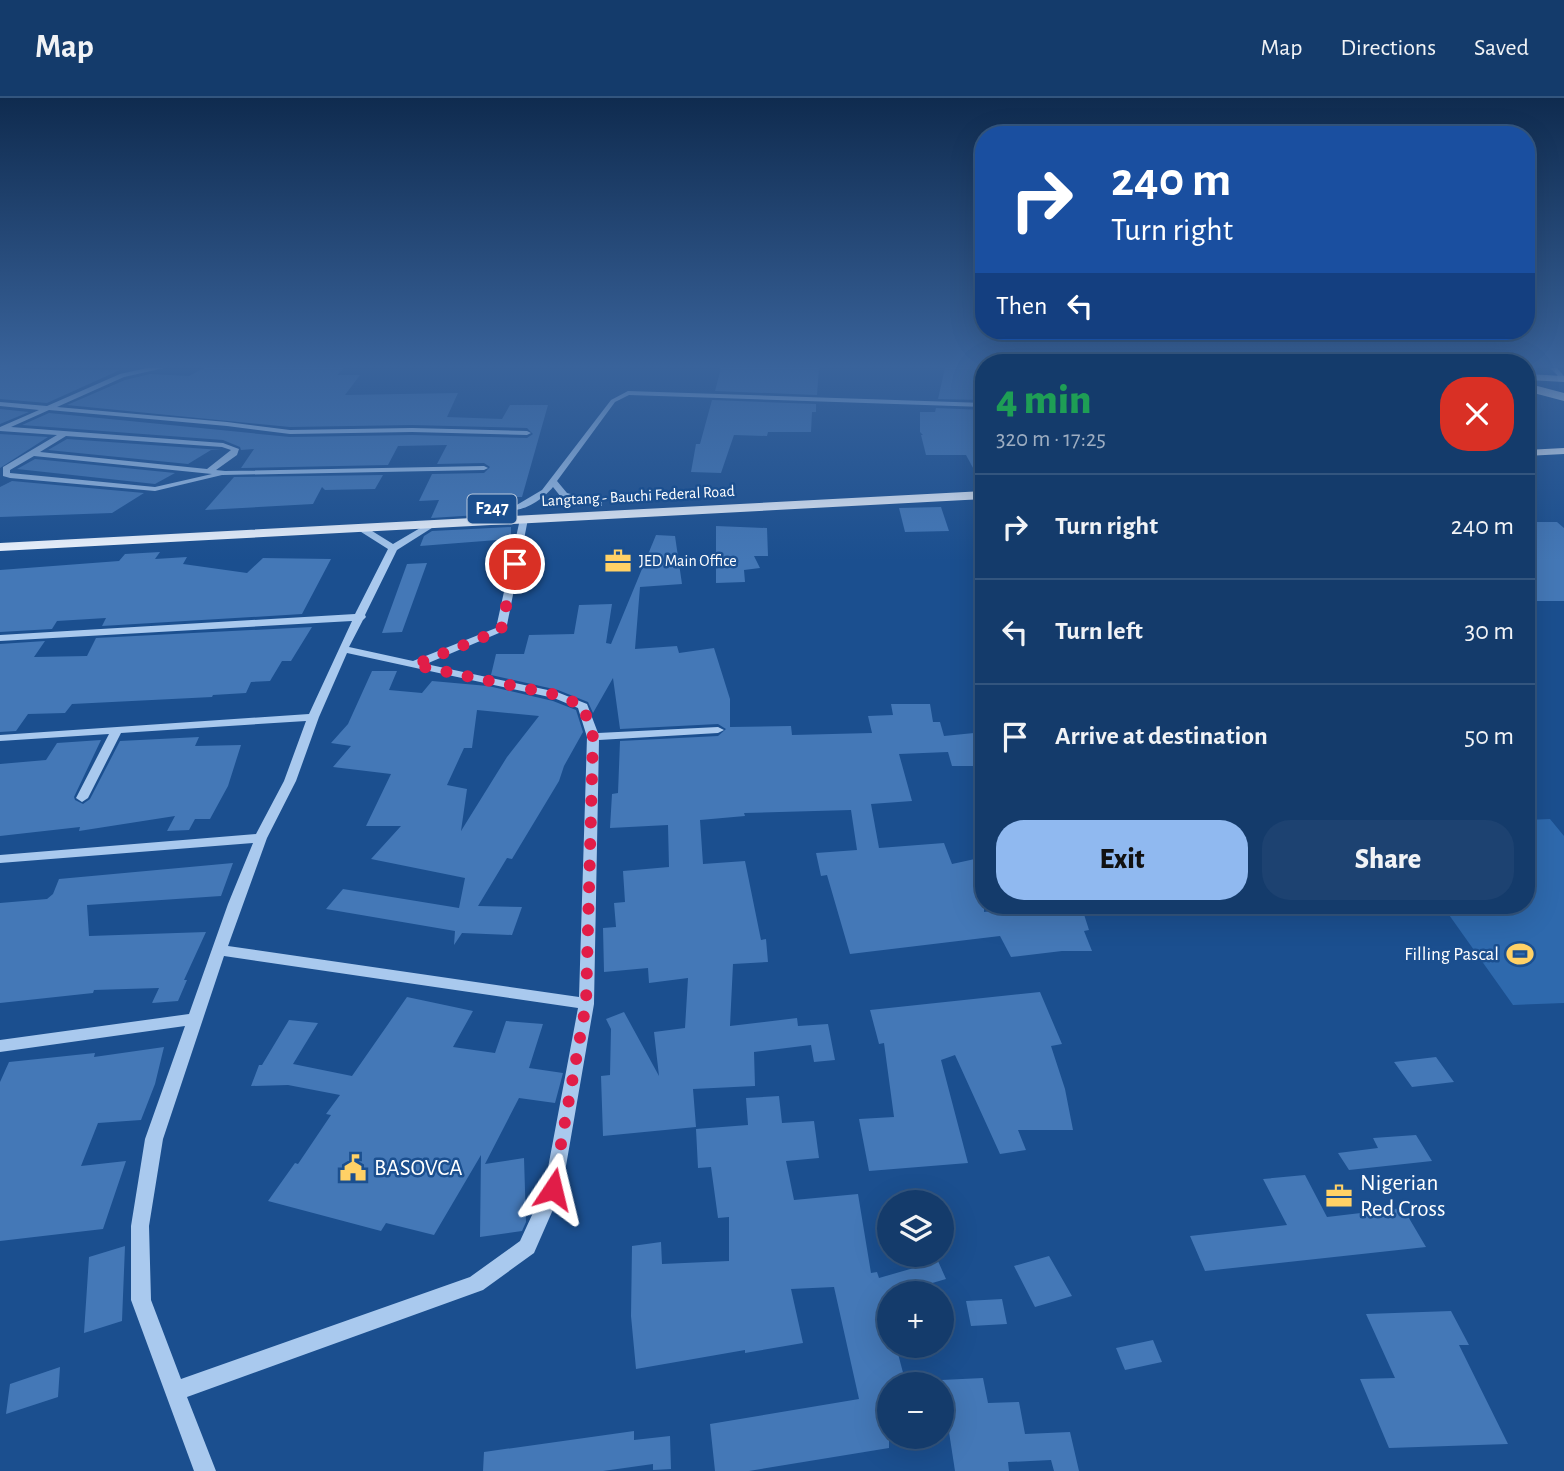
<!DOCTYPE html>
<meta charset="utf-8">
<style>
:root{--surface:#143b6b;--page:#1d4271;--text:#f1f3f6;--muted:#9dadc1;--line:#33557e;--accent:#90b9f0}
body{margin:0;font-family:"Alegreya Sans",sans-serif;background:var(--page);color:var(--text);height:100vh;display:flex;flex-direction:column;font-size:26px;white-space:nowrap}
*{box-sizing:border-box;margin:0}
p{font-size:23px;color:var(--muted)}
.icon{flex:none;width:38px;height:38px;fill:none;stroke:currentColor;stroke-width:2;stroke-linecap:round;stroke-linejoin:round}
.map{position:relative;flex:1;overflow:hidden}
.panel{position:absolute;left:975px;top:256px;width:560px;height:560px;display:flex;flex-direction:column;background:var(--surface);border-radius:28px;box-shadow:0 7px 28px #0002,0 0 0 2px var(--line)}
.panel>*{flex:none}
.banner{position:absolute;left:975px;top:28px;width:560px;height:214px;border-radius:28px;box-shadow:0 7px 28px #0002,0 0 0 2px var(--line);background:#1a4fa0;color:#fff;overflow:hidden}
.tools{position:absolute;left:877px;top:1092px;display:grid;gap:14px}
.tools a{display:grid;place-items:center;width:77px;height:77px;border-radius:50%;background:var(--surface);box-shadow:0 7px 28px #0002,0 0 0 2px var(--line);font-size:35px}
.pin{position:absolute;display:grid;place-items:center;width:60px;height:60px;color:#fff;margin:-30px;border:4px solid #fff;border-radius:50%;box-shadow:0 2px 7px #0007}
.me{position:absolute;width:77px;margin:-38px;rotate:10deg;stroke-linejoin:round;filter:drop-shadow(0 0 5px #0008)}
.turn{display:flex;align-items:center;gap:24px;height:147px;padding:0 21px;font-size:32px}
.turn .icon{width:91px;height:91px;stroke-width:2.5}
.turn b{display:block;font-size:49px;line-height:60px}
.then{display:flex;align-items:center;height:66px;padding:0 21px;background:#0003;gap:14px;font-size:26px}
.round{display:grid;place-items:center;flex:none;width:74px;height:74px;border-radius:28px;background:var(--page)}
.overview{display:flex;align-items:center;justify-content:space-between;height:119px;padding:0 21px}
h1{font-size:42px;font-weight:800;line-height:52px;color:#1e9e55}
.cta{display:flex;gap:14px;margin-top:auto;padding:14px 21px}
.cta a{flex:1;height:80px;border-radius:28px;background:var(--accent);color:#111;font-size:28px;font-weight:800;line-height:80px;text-align:center}
.cta a+a{background:var(--page);color:var(--text)}
ul{padding:0;list-style:none}
li{display:flex;align-items:center;gap:21px;height:105px;padding:0 21px;border-top:2px solid var(--line)}
li div{flex:1}
li b{display:block;font-size:26px}
li em{font-style:normal}
header{display:flex;align-items:center;gap:42px;box-sizing:border-box;height:98px;padding:0 35px;background:var(--surface);border-bottom:2px solid var(--line)}
header strong{font-size:33px}
nav{display:flex;gap:38px;margin-inline-start:auto;font-size:24px}
.map>svg:first-child{display:block}
.green{fill:#2e69ad}
.building{fill:#4478b7;fill-rule:evenodd}
.lines{fill:none;stroke-linecap:round;stroke-linejoin:round}
.minor{fill:#a9c9ee;fill-rule:evenodd}
.major{fill:#f0f6ff;fill-rule:evenodd}
.highway{fill:#fff;fill-rule:evenodd}
.route{stroke:#e11d48;stroke-width:12;stroke-dasharray:0 21.6}
.labels{text-anchor:middle;dominant-baseline:central;stroke-width:5;stroke-linejoin:round;paint-order:stroke}
.far-street-label{font-size:16px;fill:#fff;stroke:#1b4f8f}
.far-poi-label{font-size:16px;fill:#fff;stroke:#1b4f8f;text-anchor:start}
.shield{fill:#1b4f8f;stroke:#bbcadd;stroke-width:2}
.shield-label{font-size:18px;font-weight:bold;fill:#fff}
.poi-label{font-size:19px;fill:#fff;stroke:#1b4f8f;text-anchor:end}
.near-poi-label{font-size:23px;fill:#fff;stroke:#1b4f8f;text-anchor:start}
</style>
<header>
<strong>Map</strong>
<nav><a>Map</a><a>Directions</a><a>Saved</a></nav>
</header>
<div class="map">
<svg width="1564" height="1373" viewBox="0 0 1564 1373">
<rect width="100%" height="100%" fill="#1b4f8f"/>
<path class="green" d="M 1550,721 L 1564,738 L 1564,905 L 1513,907 L 1442,807 L 1526,807 L 1526,722 Z"/>
<path class="building" d="M 0,270 L 48,272 L 120,272 L 47,305 L 0,301 Z
M 204,270 L 344,270 L 337,277 L 360,277 L 345,297 L 458,295 L 447,319 L 502,321 L 510,307 L 548,307 L 522,399 L 511,399 L 511,415 L 431,420 L 439,402 L 419,403 L 432,376 L 484,375 L 490,369 L 484,365 L 437,366 L 447,347 L 398,348 L 388,367 L 241,370 L 254,351 L 241,352 L 240,349 L 223,342 L 22,327 L 49,315 L 290,339 L 412,337 L 527,340 L 533,336 L 527,330 L 412,327 L 290,329 L 67,307 L 125,282 L 150,276 L 189,278 Z
M 721,270 L 819,270 L 817,297 L 715,293 Z
M 945,270 L 984,270 L 984,302 L 938,301 Z
M 712,302 L 816,306 L 816,314 L 812,314 L 811,334 L 768,334 L 767,338 L 734,337 L 721,375 L 691,374 L 696,346 L 700,346 Z
M 936,310 L 984,312 L 984,390 L 966,357 L 926,357 L 921,337 L 923,337 L 920,334 L 920,314 L 935,314 Z
M 0,311 L 29,314 L 0,326 Z
M 0,336 L 48,339 L 0,370 Z
M 67,341 L 221,352 L 223,352 L 211,352 L 188,366 L 48,352 Z
M 35,361 L 175,375 L 155,386 L 17,371 Z
M 383,377 L 375,391 L 325,392 L 322,389 L 313,406 L 205,412 L 234,379 Z
M 12,383 L 144,395 L 112,415 L 0,419 L 0,389 Z
M 941,409 L 949,433 L 905,434 L 899,410 Z
M 1526,424 L 1557,424 L 1564,430 L 1564,503 L 1526,503 Z
M 716,428 L 767,430 L 768,458 L 754,458 L 760,470 L 744,472 L 745,484 L 716,485 Z
M 511,429 L 511,441 L 420,448 L 424,438 L 432,433 Z
M 656,437 L 675,438 L 682,486 L 640,489 L 635,551 L 677,548 L 679,555 L 714,550 L 730,601 L 730,629 L 791,628 L 792,637 L 872,635 L 868,618 L 893,617 L 891,606 L 930,606 L 933,624 L 940,624 L 944,638 L 984,634 L 984,668 L 952,668 L 948,654 L 899,656 L 912,703 L 871,706 L 879,750 L 944,745 L 952,766 L 984,759 L 984,814 L 1042,807 L 1081,807 L 1089,832 L 1084,833 L 1092,853 L 1062,853 L 1011,859 L 1000,838 L 850,856 L 827,777 L 821,778 L 816,755 L 857,752 L 851,712 L 744,715 L 745,718 L 700,722 L 703,766 L 745,763 L 761,842 L 766,841 L 768,864 L 733,866 L 730,928 L 797,920 L 798,928 L 828,926 L 835,962 L 814,964 L 811,947 L 754,954 L 755,988 L 693,991 L 696,1029 L 603,1038 L 601,978 L 610,977 L 611,931 L 606,921 L 624,914 L 659,978 L 654,934 L 685,930 L 688,880 L 649,885 L 648,870 L 604,874 L 603,830 L 616,829 L 614,805 L 625,804 L 623,773 L 669,769 L 668,727 L 610,730 L 612,696 L 618,695 L 620,643 L 718,638 L 726,631 L 718,626 L 620,631 L 613,580 L 593,615 L 588,604 L 558,592 L 491,577 L 496,556 L 524,556 L 529,537 L 574,536 L 579,507 L 612,506 L 606,545 L 611,546 Z
M 160,454 L 155,461 L 187,459 L 183,466 L 247,475 L 263,460 L 331,461 L 302,516 L 102,528 L 106,520 L 57,523 L 52,531 L 0,534 L 0,472 L 119,463 L 125,456 Z
M 427,465 L 402,534 L 382,535 L 407,466 Z
M 312,529 L 291,563 L 282,563 L 270,583 L 251,584 L 246,595 L 213,597 L 212,599 L 72,606 L 65,615 L 28,616 L 16,633 L 0,634 L 0,546 L 45,543 L 34,559 L 87,558 L 96,540 Z
M 372,573 L 397,573 L 389,592 L 422,595 L 432,583 L 488,588 L 553,603 L 576,612 L 583,634 L 564,668 L 559,683 L 512,761 L 507,760 L 478,808 L 522,809 L 512,837 L 462,835 L 454,847 L 455,833 L 326,811 L 343,791 L 459,810 L 465,780 L 371,761 L 401,728 L 366,728 L 391,676 L 333,669 L 351,648 L 331,645 L 348,626 ZM 477,612 L 539,618 L 507,659 L 461,733 L 467,691 L 447,687 L 464,650 L 472,650 Z
M 199,639 L 195,648 L 241,647 L 228,688 L 210,721 L 195,721 L 189,732 L 167,733 L 175,718 L 79,733 L 80,729 L 0,738 L 0,666 L 46,662 L 57,645 L 101,642 L 74,699 L 75,702 L 83,706 L 90,701 L 120,643 Z
M 233,765 L 221,798 L 87,807 L 89,838 L 206,834 L 184,882 L 187,882 L 178,903 L 152,905 L 159,890 L 94,892 L 93,895 L 0,905 L 0,805 L 47,801 L 53,796 L 59,781 Z
M 1040,894 L 1062,946 L 1051,948 L 1065,991 L 1073,1032 L 1018,1032 L 1026,1052 L 1000,1056 L 955,957 L 941,962 L 968,1065 L 869,1073 L 859,1021 L 894,1019 L 884,945 L 879,946 L 870,912 Z
M 407,899 L 473,913 L 453,949 L 495,955 L 506,923 L 543,926 L 529,970 L 563,975 L 555,1005 L 519,1000 L 485,1066 L 524,1060 L 526,1124 L 522,1133 L 480,1139 L 481,1057 L 434,1137 L 386,1125 L 381,1133 L 268,1103 L 295,1065 L 298,1066 L 331,1017 L 326,1016 L 340,997 L 288,987 L 251,988 L 259,967 L 262,967 L 289,922 L 318,925 L 293,966 L 352,978 Z
M 164,949 L 155,986 L 141,1022 L 98,1025 L 81,1068 L 126,1063 L 103,1131 L 0,1143 L 0,984 L 9,964 L 95,955 L 94,959 Z
M 1436,959 L 1454,984 L 1412,989 L 1394,964 Z
M 779,998 L 782,1025 L 814,1023 L 819,1060 L 786,1063 L 794,1102 L 858,1096 L 871,1175 L 877,1174 L 879,1180 L 938,1163 L 946,1181 L 898,1195 L 889,1195 L 889,1198 L 884,1200 L 889,1220 L 889,1248 L 896,1248 L 906,1286 L 889,1286 L 889,1350 L 749,1373 L 715,1373 L 710,1326 L 859,1301 L 834,1189 L 791,1191 L 803,1245 L 745,1255 L 745,1252 L 636,1271 L 631,1218 L 632,1148 L 661,1144 L 662,1166 L 729,1163 L 729,1119 L 718,1120 L 711,1069 L 698,1070 L 696,1031 L 748,1027 L 746,1000 Z
M 1416,1037 L 1432,1063 L 1349,1072 L 1338,1055 L 1378,1050 L 1373,1040 Z
M 1305,1077 L 1327,1119 L 1403,1110 L 1426,1149 L 1205,1173 L 1190,1138 L 1287,1127 L 1263,1081 Z
M 125,1148 L 122,1223 L 84,1235 L 89,1159 Z
M 1049,1158 L 1072,1198 L 1035,1209 L 1014,1168 Z
M 1002,1201 L 1007,1226 L 971,1228 L 966,1203 Z
M 1451,1213 L 1469,1247 L 1459,1247 L 1508,1346 L 1389,1350 L 1360,1281 L 1395,1280 L 1366,1216 Z
M 1153,1242 L 1162,1264 L 1125,1272 L 1116,1250 Z
M 60,1269 L 58,1299 L 6,1316 L 10,1286 Z
M 983,1280 L 988,1305 L 1019,1304 L 1025,1336 L 1070,1334 L 1079,1373 L 1054,1373 L 1051,1362 L 1008,1364 L 1009,1373 L 955,1373 L 941,1282 Z
M 634,1333 L 634,1342 L 670,1338 L 671,1371 L 653,1372 L 653,1366 L 603,1373 L 483,1373 L 484,1354 Z"/>
<g class="lines">
<path class="minor" d="M 147,270 L 164,270 L 124,279 L 57,309 L 227,324 L 290,332 L 412,330 L 527,333 L 531,335 L 527,337 L 412,334 L 290,336 L 227,328 L 49,312 L 11,329 L 223,345 L 239,351 L 237,357 L 216,372 L 225,373 L 484,368 L 488,370 L 484,372 L 222,377 L 155,393 L 10,380 L 3,378 L 3,369 L 57,337 L 0,333 L 0,329 L 39,312 L 0,308 L 0,304 L 47,308 L 120,276 ZM 66,338 L 222,349 L 231,352 L 207,371 L 40,354 ZM 34,358 L 212,376 L 155,389 L 10,375 L 10,372 Z
M 1550,270 L 1557,270 L 1564,278 L 1564,284 Z
M 628,293 L 984,305 L 984,309 L 629,297 L 615,304 L 557,383 L 567,395 L 602,404 L 602,408 L 561,399 L 553,389 C 545,399 528,411 515,412 L 515,408 L 542,392 L 611,302 Z
M 524,418 L 528,421 L 506,532 L 426,566 L 557,594 L 587,606 L 598,635 L 718,629 L 724,632 L 718,635 L 599,642 L 594,906 L 562,1091 L 534,1155 L 483,1192 L 187,1299 L 216,1373 L 194,1373 L 131,1202 L 131,1128 L 145,1041 L 185,928 L 0,954 L 0,942 L 189,916 L 228,806 L 253,745 L 0,765 L 0,757 L 256,736 L 284,683 L 306,623 L 121,635 L 88,700 L 82,704 L 76,700 L 109,636 L 0,643 L 0,637 L 309,616 L 352,523 L 0,543 L 0,537 L 355,516 L 388,451 L 358,432 L 358,428 L 364,428 L 393,446 L 432,423 L 436,426 L 435,428 L 397,452 L 365,517 L 366,519 L 363,522 L 349,549 L 413,563 L 496,530 L 520,421 ZM 347,555 L 554,600 L 578,610 L 587,639 L 579,899 L 228,848 L 267,740 L 296,683 L 319,619 ZM 224,858 L 578,910 L 544,1091 L 520,1143 L 470,1179 L 181,1281 L 151,1202 L 149,1128 L 163,1041 Z"/>
<path class="major" d="M 1564,350 L 1564,356 L 1526,358 L 1526,352 Z
M 984,393 L 984,401 L 0,453 L 0,445 Z"/>
<path class="highway" d="M 1526,276 L 1564,278 L 1564,284 L 1528,282 Z
M 1526,285 L 1564,295 L 1564,303 L 1526,293 Z"/>
</g>
<linearGradient id="sky" x2="0" y2="1"><stop stop-color="#0f2b4f"/><stop offset="0.58" stop-color="#39639b"/><stop offset="1" stop-color="#39639b" stop-opacity="0"/></linearGradient>
<rect width="1564" height="463" fill="url(#sky)"/>
<g class="lines">
<path class="route" d="M 515,466 L 501,532 L 414,567 L 557,597 L 583,608 L 593,639 L 586,906 L 553,1091"/>
</g>
<defs>
<g id="office-bare" transform="scale(2.1)"><path d="M-6-3h4V-5.5h4V-3h4V5H-6ZM-1-4.5V-3h2v-1.5ZM-6 0V1H6V0Z" fill="#ffd166" stroke="#1b4f8f" stroke-width="2.5" paint-order="stroke"/></g>
<g id="stadium-bare" transform="scale(2.1)"><path d="M0-5a6.5 5 0 1 0 0 10a6.5 5 0 1 0 0-10ZM-3.5-1.8h7v3.6h-7Z" fill="#ffd166" stroke="#1b4f8f" stroke-width="2.5" paint-order="stroke"/></g>
<g id="civic-bare" transform="scale(2.1)"><path d="M-.6-6.5H3V-4.5H.6V-3L4-1V1h2V6H-6V1h2V-1L-.6-3ZM-1.2 2.5V6h2.4V2.5Z" fill="#ffd166" stroke="#1b4f8f" stroke-width="2.5" paint-order="stroke"/></g>
</defs>
<g fill-rule="evenodd">
<use href="#office-bare" x="618" y="463"/>
<use href="#stadium-bare" x="1520" y="856"/>
<use href="#civic-bare" x="353" y="1070"/>
<use href="#office-bare" x="1339" y="1098"/>
</g>
<g class="labels">
<g class="far-street-label">
<text transform="translate(638 398) rotate(-3)">Langtang - Bauchi Federal Road</text>
</g>
<g class="far-poi-label">
<text x="639" y="463">JED Main Office</text>
</g>
<rect class="shield" x="467.5" y="396.5" width="49" height="29" rx="5"/>
<g class="shield-label">
<text x="492" y="411">F247</text>
</g>
<g class="poi-label">
<text x="1499" y="856">Filling Pascal</text>
</g>
<g class="near-poi-label">
<text x="374" y="1070">BASOVCA</text>
<text x="1360" y="1085">Nigerian<tspan x="1360" dy="26">Red Cross</tspan></text>
</g>
</g>
</svg>
<div class="tools">
<a><svg class="icon" aria-label="layers" viewBox="0 0 24 24"><path d="M12 4l9 5-9 5-9-5zM3 14l9 5 9-5"/></svg></a>
<a>+</a>
<a>−</a>
</div>
<div class="pin" style="left:515px;top:466px;background:#d93025"><svg class="icon" aria-label="arrive" viewBox="0 0 24 24"><path d="M6 21V4h12l-3 4 3 4H6"/></svg></div>
<svg class="me" style="left:553px;top:1091px" viewBox="-20 -20 40 40"><path d="M0-17L14 15 0 8-14 15z" fill="#e11d48" stroke="#fff" stroke-width="4"/></svg>
<div class="banner">
<div class="turn"><svg class="icon" aria-label="right" viewBox="0 0 24 24"><path d="M7 20v-9h11M14 6l5 5-5 5"/></svg><div><b>240 m</b>Turn right</div></div>
<div class="then">Then<svg class="icon" aria-label="left" viewBox="0 0 24 24"><path d="M17 20v-9H6M10 6l-5 5 5 5"/></svg></div>
</div>
<section class="panel">
<div class="overview"><div><h1>4 min</h1><p>320 m · 17:25</p></div><a class="round" style="background:#d93025;color:#fff"><svg class="icon" aria-label="close" viewBox="0 0 24 24"><path d="M6 6l12 12M18 6L6 18"/></svg></a></div>
<ul>
<li><svg class="icon" aria-label="right" viewBox="0 0 24 24"><path d="M7 20v-9h11M14 6l5 5-5 5"/></svg><div><b>Turn right</b></div><em>240 m</em></li>
<li><svg class="icon" aria-label="left" viewBox="0 0 24 24"><path d="M17 20v-9H6M10 6l-5 5 5 5"/></svg><div><b>Turn left</b></div><em>30 m</em></li>
<li><svg class="icon" aria-label="arrive" viewBox="0 0 24 24"><path d="M6 21V4h12l-3 4 3 4H6"/></svg><div><b>Arrive at destination</b></div><em>50 m</em></li>
</ul>
<div class="cta"><a>Exit</a><a>Share</a></div>
</section>
</div>
